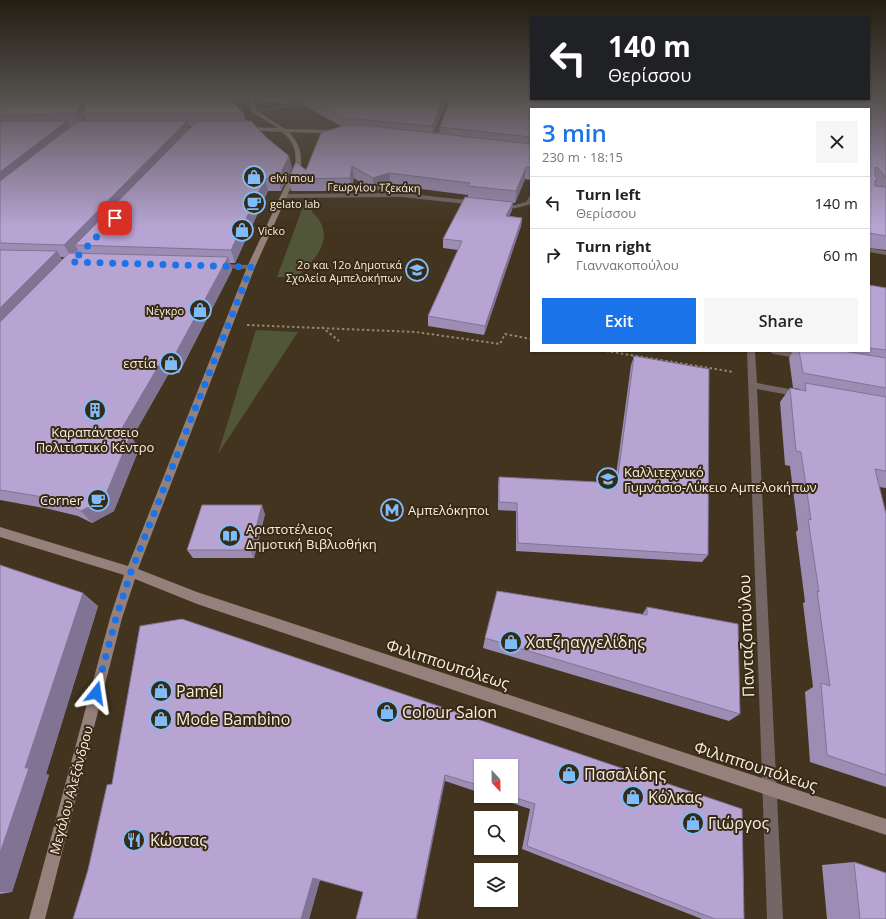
<!DOCTYPE html>
<meta charset="utf-8">
<style>
:root{--surface:#fff;--page:#f6f6f6;--text:#222;--muted:#767676;--line:#e0e0e0;--accent:#1a73e8}
body{margin:0;font-family:"Open Sans",sans-serif;background:var(--page);color:var(--text);height:100vh;display:flex;flex-direction:column;font-size:15px;white-space:nowrap}
*{box-sizing:border-box;margin:0}
p{font-size:13px;color:var(--muted)}
.icon{flex:none;width:22px;height:22px;fill:none;stroke:currentColor;stroke-width:2;stroke-linecap:round;stroke-linejoin:round}
.map{position:relative;flex:1;overflow:hidden}
.panel{position:absolute;left:530px;top:108px;width:340px;height:244px;display:flex;flex-direction:column;background:var(--surface);border-radius:0px;box-shadow:0 1px 3px #0004}
.panel>*{flex:none}
.top-card{position:absolute;left:530px;top:16px;width:340px;height:84px;border-radius:0px;box-shadow:0 1px 3px #0004;background:#202124;color:#fff;overflow:hidden}
.needle{width:26px;rotate:158deg}
.fabs{position:absolute;left:474px;top:759px;display:grid;gap:8px}
.fabs a{display:grid;place-items:center;width:44px;height:44px;border-radius:0px;background:var(--surface);box-shadow:0 1px 3px #0004;font-size:20px}
.pin{position:absolute;display:grid;place-items:center;width:34px;height:34px;color:#fff;margin:-17px;border-radius:8px;box-shadow:0 2px 6px #0006}
.me{position:absolute;width:44px;margin:-22px;rotate:15deg;stroke-linejoin:round;filter:drop-shadow(0 0 3px #0008)}
.turn{display:flex;align-items:center;gap:14px;height:84px;padding:0 12px;font-size:18px}
.turn .icon{width:52px;height:52px;stroke-width:2.5}
.turn b{display:block;font-size:28px;line-height:34px}
.round{display:grid;place-items:center;flex:none;width:42px;height:42px;border-radius:0px;background:var(--page)}
.headline{display:flex;align-items:center;justify-content:space-between;height:68px;padding:0 12px}
h1{font-size:24px;font-weight:600;line-height:30px;color:var(--accent)}
.action{display:flex;gap:8px;margin-top:auto;padding:8px 12px}
.action a{flex:1;height:46px;border-radius:0px;background:var(--accent);color:#fff;font-size:16px;font-weight:600;line-height:46px;text-align:center}
.action a+a{background:var(--page);color:var(--text)}
ul{padding:0;list-style:none}
li{display:flex;align-items:center;gap:12px;height:52px;padding:0 12px;border-top:1px solid var(--line)}
li div{flex:1}
li b{display:block;font-size:15px}
li em{font-style:normal}
.map>svg:first-child{display:block}
.green{fill:#525639}
.lines{fill:none;stroke-linecap:round;stroke-linejoin:round}
.path{stroke:#908473;stroke-width:2;stroke-dasharray:2.5 2.5;stroke-linecap:butt}
.street{fill:#736664;fill-rule:evenodd}
.secondary{fill:#95807c;fill-rule:evenodd}
.wall{fill:#9d8db5;fill-rule:evenodd}
.shaded-wall{fill:#807394}
.building{fill:#b7a4d3;stroke:#807394}
.route{stroke:#1a73e8;stroke-width:7;stroke-dasharray:0 12.6}
.labels{text-anchor:middle;dominant-baseline:central;stroke-width:4;stroke-linejoin:round;paint-order:stroke}
.far-poi-label{font-size:11px;fill:#f8eee2;stroke:#382a15;text-anchor:start}
.far-street-label{font-size:11px;fill:#f8eee2;stroke:#382a15}
.poi-label{font-size:13px;fill:#f8eee2;stroke:#382a15;text-anchor:start}
.street-label{font-size:13px;fill:#f8eee2;stroke:#382a15}
.near-street-label{font-size:16px;fill:#f8eee2;stroke:#382a15}
.near-poi-label{font-size:16px;fill:#f8eee2;stroke:#382a15;text-anchor:start}
</style>
<div class="map">
<svg width="886" height="919" viewBox="0 0 886 919">
<rect width="100%" height="100%" fill="#42341f"/>
<path class="green" d="M 304,204 L 315,204 L 312,212 C 338,236 316,260 296,277 L 277,277 Z
M 256,330 L 298,332 L 218,454 Z"/>
<g class="lines">
<path class="path" d="M 247,325 L 416,332 L 500,344 L 505,334 L 531,339
M 322,327 L 339,341
M 606,351 L 734,372"/>
<path class="street" d="M 331,98 L 345,98 L 254,112 L 252,111 Z
M 450,98 L 454,98 L 437,141 L 432,142 Z
M 402,193 L 475,201 L 478,203 L 475,205 L 402,197 L 283,198 L 280,196 L 283,194 Z
M 531,196 L 531,204 C 521,207 505,212 496,206 L 499,204 L 515,205 L 526,202 L 529,197 Z
M 869,248 L 886,251 L 886,255 L 869,252 Z
M 215,264 L 251,265 L 255,267 L 251,269 L 218,268 L 214,266 Z
M 747,351 L 755,351 L 757,383 L 800,391 L 805,394 L 800,397 L 757,389 L 783,919 L 767,919 Z
M 769,351 L 790,351 L 806,354 L 807,356 L 803,359 L 773,354 Z"/>
<path class="secondary" d="M 249,98 L 253,98 L 256,110 L 285,129 L 340,130 L 343,132 L 340,134 L 289,132 C 298,142 302,151 301,165 L 255,267 L 138,569 L 197,592 L 886,819 L 886,835 L 197,604 L 135,579 L 122,618 L 45,919 L 29,919 L 110,618 L 124,575 L 0,537 L 0,527 L 128,566 L 247,267 L 295,165 C 297,151 293,141 282,132 L 244,130 L 244,128 L 246,127 L 278,128 L 252,112 Z"/>
</g>
<path class="wall" d="M 0,98 L 244,114 L 246,121 L 289,156 L 292,168 L 281,191 L 268,191 L 235,263 L 230,263 L 232,270 L 179,373 L 169,373 L 132,438 L 139,449 L 114,511 L 92,523 L 78,516 L 49,509 L 0,500 ZM 84,117 L 86,121 L 83,121 ZM 188,126 L 193,126 L 190,129 ZM 60,257 L 64,257 L 62,260 Z
M 254,98 L 448,98 L 434,133 L 440,134 L 440,127 L 561,99 L 869,99 L 886,98 L 886,250 L 869,248 L 869,109 L 531,109 L 531,180 L 525,179 L 515,203 L 512,203 L 512,210 L 509,216 L 522,218 L 521,226 L 484,335 L 428,326 L 428,316 L 458,250 L 443,248 L 443,239 L 468,197 L 468,195 L 390,185 L 374,191 L 354,178 L 351,191 L 291,191 L 288,179 L 306,170 L 341,126 L 305,106 L 304,101 L 286,104 L 255,100 Z
M 869,285 L 886,288 L 886,488 L 879,487 L 886,514 L 886,787 L 810,762 L 805,692 L 813,687 L 803,603 L 805,602 L 796,532 L 798,530 L 790,466 L 785,465 L 780,402 L 790,388 L 800,390 L 800,389 L 793,388 L 789,358 L 793,351 L 869,351 Z
M 634,356 L 708,555 L 702,562 L 516,551 L 516,511 L 498,510 L 498,485 L 499,477 L 615,483 L 631,365 Z
M 265,514 L 254,558 L 193,558 L 187,550 Z
M 0,565 L 98,606 L 46,774 L 49,775 L 12,892 L 0,894 Z
M 647,607 L 740,714 L 729,721 L 483,648 L 485,638 L 642,615 Z
M 140,626 L 742,809 L 744,919 L 702,919 L 522,849 L 530,809 L 491,796 L 511,796 L 481,766 L 481,793 L 445,781 L 363,892 L 320,880 L 309,919 L 73,919 L 88,870 L 112,784 Z
M 854,862 L 886,919 L 827,919 L 822,865 Z"/>
<path class="shaded-wall" d="M 0,98 L 12,98 L 0,115 Z
M 82,98 L 90,98 L 83,114 L 84,117 L 84,120 L 80,126 L 75,114 Z
M 285,98 L 304,98 L 304,101 L 286,104 Z
M 444,98 L 448,98 L 432,137 L 432,126 Z
M 67,121 L 72,132 L 0,190 L 0,172 Z
M 187,121 L 191,132 L 75,245 L 78,250 L 71,257 L 64,245 Z
M 289,156 L 292,168 L 281,191 L 278,179 Z
M 352,166 L 354,178 L 351,191 L 350,178 Z
M 526,167 L 525,179 L 515,203 L 516,191 Z
M 389,173 L 390,185 L 374,191 L 373,178 Z
M 265,179 L 268,191 L 235,263 L 231,250 Z
M 513,202 L 512,210 L 506,224 L 506,216 Z
M 522,218 L 521,226 L 484,335 L 485,326 Z
M 57,251 L 65,264 L 0,332 L 0,308 Z
M 228,257 L 232,270 L 179,373 L 172,360 Z
M 162,360 L 169,373 L 132,438 L 139,449 L 114,511 L 92,523 L 81,511 L 118,435 Z
M 262,505 L 265,514 L 254,558 L 250,550 Z
M 83,593 L 98,606 L 46,774 L 49,775 L 12,892 L 0,892 L 0,853 L 25,768 Z
M 445,775 L 445,781 L 417,919 L 416,919 Z
M 313,878 L 320,879 L 309,919 L 301,919 Z"/>
<path class="building" d="M 6,98 L 82,98 L 79,109 L 75,114 L 0,115 L 0,105 Z
M 88,98 L 229,98 L 244,114 L 83,114 Z
M 310,98 L 444,98 L 432,126 L 345,118 Z
M 451,98 L 531,98 L 531,99 L 869,99 L 869,98 L 886,98 L 886,178 L 877,167 L 875,168 L 875,176 L 878,179 L 875,181 L 875,186 L 886,187 L 886,236 L 869,233 L 869,109 L 531,109 L 531,137 L 440,127 Z
M 0,121 L 67,121 L 0,172 Z
M 78,121 L 187,121 L 64,245 L 0,243 L 0,181 Z
M 197,121 L 251,121 L 267,138 L 289,156 L 278,179 L 265,179 L 231,250 L 75,245 Z
M 345,125 L 372,126 L 531,144 L 531,168 L 526,167 L 516,191 L 468,186 L 470,183 L 389,173 L 373,178 L 352,166 L 350,178 L 288,179 L 296,162 L 306,170 L 321,133 Z
M 465,197 L 513,202 L 506,216 L 522,218 L 485,326 L 428,316 L 462,241 L 443,239 Z
M 0,250 L 57,251 L 0,308 Z
M 69,253 L 228,257 L 172,360 L 162,360 L 118,435 L 130,436 L 104,499 L 81,511 L 66,504 L 37,496 L 0,490 L 0,322 Z
M 869,285 L 886,288 L 886,350 L 869,348 Z
M 799,351 L 843,351 L 886,358 L 886,388 L 803,373 Z
M 634,356 L 709,369 L 708,555 L 518,543 L 517,503 L 499,502 L 499,477 L 617,483 Z
M 805,383 L 886,397 L 886,471 L 875,469 L 886,514 L 886,775 L 827,755 L 821,683 L 830,686 L 817,591 L 819,592 L 808,519 L 811,520 L 801,452 L 796,451 L 790,388 L 806,391 Z
M 202,505 L 262,505 L 250,550 L 187,550 Z
M 0,565 L 83,593 L 25,768 L 29,768 L 0,853 Z
M 497,591 L 647,615 L 647,607 L 738,624 L 740,714 L 485,638 Z
M 182,619 L 742,809 L 744,919 L 715,919 L 527,846 L 535,804 L 510,796 L 511,796 L 511,766 L 481,766 L 481,786 L 445,775 L 416,919 L 356,919 L 363,892 L 313,878 L 301,919 L 73,919 L 88,870 L 107,785 L 112,784 L 140,626 Z
M 854,862 L 886,873 L 886,919 L 860,919 Z"/>
<linearGradient id="sky" x2="0" y2="1"><stop stop-color="#241d11"/><stop offset="0.43" stop-color="#54504d"/><stop offset="1" stop-color="#54504d" stop-opacity="0"/></linearGradient>
<rect width="886" height="227" fill="url(#sky)"/>
<g class="lines">
<path class="route" d="M 96,693 L 116,618 L 131,572 L 251,267 L 72,262 L 115,218"/>
</g>
<defs>
<g id="shop-ring" transform="scale(1.15)"><circle r="9.5" fill="#382a15" stroke="#7fbdfa" stroke-width="1.5"/><path d="M-5-2.5h2.3a2.7 3.5 0 0 1 5.4 0H5L5.5 6h-11ZM-1.5-2.5h3a1.5 2.3 0 0 0-3 0Z" fill="#7fbdfa"/></g>
<g id="cafe-ring" transform="scale(1.15)"><circle r="9.5" fill="#382a15" stroke="#7fbdfa" stroke-width="1.5"/><path d="M-5.5-4.5H6V0H3Q3 3.5 0 3.5H-2.5Q-5.5 3.5-5.5 0ZM3-3.2v2h1.7v-2ZM-6 4.5H4V6H-6Z" fill="#7fbdfa"/></g>
<g id="school-ring" transform="scale(1.15)"><circle r="9.5" fill="#382a15" stroke="#7fbdfa" stroke-width="1.5"/><path d="M0-5L7-2L0 1L-7-2ZM-4 1L0 2.5L4 1V4Q0 6-4 4Z" fill="#7fbdfa"/></g>
<g id="building-ring" transform="scale(1.15)"><circle r="9.5" fill="#382a15" stroke="#7fbdfa" stroke-width="1.5"/><path d="M-4-6H4V6H1V3H-1V6H-4ZM-2.5-4.3h1.7v1.8h-1.7ZM.8-4.3h1.7v1.8H.8ZM-2.5-1h1.7V.8h-1.7ZM.8-1h1.7V.8H.8Z" fill="#7fbdfa"/></g>
<g id="metro-ring" transform="scale(1.15)"><circle r="9.5" fill="#382a15" stroke="#7fbdfa" stroke-width="1.5"/><path d="M-5.5 5V-5H-3L0 0L3-5H5.5V5H3V-.5L0 4L-3-.5V5Z" fill="#7fbdfa"/></g>
<g id="library-ring" transform="scale(1.15)"><circle r="9.5" fill="#382a15" stroke="#7fbdfa" stroke-width="1.5"/><path d="M-6-4Q-3-5.5-.7-3.5V5Q-3 3-6 4ZM6-4Q3-5.5 .7-3.5V5Q3 3 6 4Z" fill="#7fbdfa"/></g>
<g id="restaurant-ring" transform="scale(1.15)"><circle r="9.5" fill="#382a15" stroke="#7fbdfa" stroke-width="1.5"/><path d="M-5-6h1v4h1v-4h1v4h1v-4h1v5L-1.5 .5V6h-2V.5L-5-1ZM5-6V6H3V1.5H1.5Q1.5-4 5-6Z" fill="#7fbdfa"/></g>
</defs>
<g fill-rule="evenodd">
<use href="#shop-ring" x="254" y="177"/>
<use href="#cafe-ring" x="254" y="203"/>
<use href="#shop-ring" x="242" y="230"/>
<use href="#school-ring" x="417" y="270"/>
<use href="#shop-ring" x="200" y="310"/>
<use href="#shop-ring" x="171" y="363"/>
<use href="#building-ring" x="95" y="410"/>
<use href="#school-ring" x="608" y="479"/>
<use href="#cafe-ring" x="98" y="500"/>
<use href="#metro-ring" x="392" y="510"/>
<use href="#library-ring" x="230" y="536"/>
<use href="#shop-ring" x="511" y="642"/>
<use href="#shop-ring" x="161" y="691"/>
<use href="#shop-ring" x="387" y="712"/>
<use href="#shop-ring" x="161" y="719"/>
<use href="#shop-ring" x="569" y="774"/>
<use href="#shop-ring" x="633" y="797"/>
<use href="#shop-ring" x="693" y="823"/>
<use href="#restaurant-ring" x="134" y="840"/>
</g>
<g class="labels">
<g class="far-poi-label">
<text x="270" y="177">elvi mou</text>
<text x="270" y="203">gelato lab</text>
<text x="258" y="230">Vicko</text>
<text x="402" y="264" text-anchor="end">2ο και 12ο Δημοτικά<tspan x="402" dy="13">Σχολεία Αμπελοκήπων</tspan></text>
<text x="184" y="310" text-anchor="end">Νέγκρο</text>
</g>
<g class="far-street-label">
<text transform="translate(374 187) rotate(1)">Γεωργίου Τζεκάκη</text>
</g>
<g class="poi-label">
<text x="156" y="363" text-anchor="end">εστία</text>
<text x="95" y="432" text-anchor="middle">Καραπάντσειο<tspan x="95" dy="15">Πολιτιστικό Κέντρο</tspan></text>
<text x="624" y="472">Καλλιτεχνικό<tspan x="624" dy="15">Γυμνάσιο-Λύκειο Αμπελοκήπων</tspan></text>
<text x="82" y="500" text-anchor="end">Corner</text>
<text x="408" y="510">Αμπελόκηποι</text>
<text x="246" y="529">Αριστοτέλειος<tspan x="246" dy="15">Δημοτική Βιβλιοθήκη</tspan></text>
</g>
<g class="street-label">
<text transform="translate(71 790) rotate(-75)">Μεγάλου Αλεξάνδρου</text>
</g>
<g class="near-street-label">
<text transform="translate(746 636) rotate(-92)">Πανταζοπούλου</text>
<text transform="translate(448 664) rotate(18)">Φιλιππουπόλεως</text>
<text transform="translate(756 766) rotate(18)">Φιλιππουπόλεως</text>
</g>
<g class="near-poi-label">
<text x="526" y="642">Χατζηαγγελίδης</text>
<text x="176" y="691">Pamél</text>
<text x="402" y="712">Colour Salon</text>
<text x="176" y="719">Mode Bambino</text>
<text x="584" y="774">Πασαλίδης</text>
<text x="648" y="797">Κόλκας</text>
<text x="708" y="823">Γιώργος</text>
<text x="150" y="840">Κώστας</text>
</g>
</g>
</svg>
<div class="fabs">
<a><svg class="needle" viewBox="-14 -14 28 28"><path d="M0-13l5 13h-10z" fill="#e53935"/><path d="M0 13l5-13h-10z" fill="#767676"/></svg></a>
<a><svg class="icon" aria-label="search" viewBox="0 0 24 24"><circle cx="10" cy="10" r="6"/><path d="M15 15l6 6"/></svg></a>
<a><svg class="icon" aria-label="layers" viewBox="0 0 24 24"><path d="M12 4l9 5-9 5-9-5zM3 14l9 5 9-5"/></svg></a>
</div>
<div class="pin" style="left:115px;top:218px;background:#d93025"><svg class="icon" aria-label="arrive" viewBox="0 0 24 24"><path d="M6 21V4h12l-3 4 3 4H6"/></svg></div>
<svg class="me" style="left:96px;top:693px" viewBox="-20 -20 40 40"><path d="M0-17L14 15 0 8-14 15z" fill="#1a73e8" stroke="#fff" stroke-width="4"/></svg>
<div class="top-card">
<div class="turn"><svg class="icon" aria-label="left" viewBox="0 0 24 24"><path d="M17 20v-9H6M10 6l-5 5 5 5"/></svg><div><b>140 m</b>Θερίσσου</div></div>
</div>
<section class="panel">
<div class="headline"><div><h1>3 min</h1><p>230 m · 18:15</p></div><a class="round"><svg class="icon" aria-label="close" viewBox="0 0 24 24"><path d="M6 6l12 12M18 6L6 18"/></svg></a></div>
<ul>
<li><svg class="icon" aria-label="left" viewBox="0 0 24 24"><path d="M17 20v-9H6M10 6l-5 5 5 5"/></svg><div><b>Turn left</b><p>Θερίσσου</p></div><em>140 m</em></li>
<li><svg class="icon" aria-label="right" viewBox="0 0 24 24"><path d="M7 20v-9h11M14 6l5 5-5 5"/></svg><div><b>Turn right</b><p>Γιαννακοπούλου</p></div><em>60 m</em></li>
</ul>
<div class="action"><a>Exit</a><a>Share</a></div>
</section>
</div>
